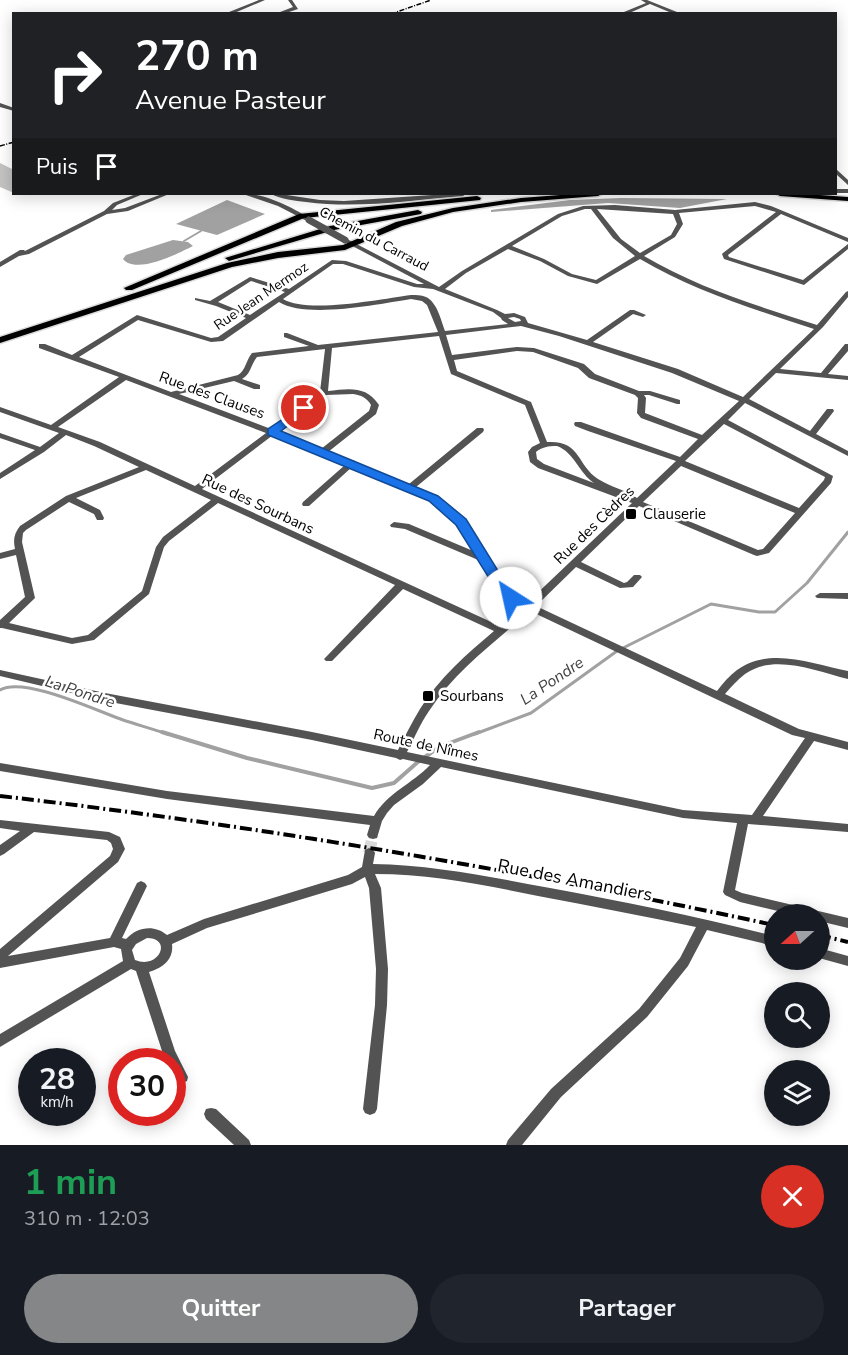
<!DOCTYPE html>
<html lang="fr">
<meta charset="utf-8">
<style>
:root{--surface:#171b24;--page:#20242c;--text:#f1f3f6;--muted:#9ea1a6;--accent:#858687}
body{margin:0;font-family:"Nunito Sans",sans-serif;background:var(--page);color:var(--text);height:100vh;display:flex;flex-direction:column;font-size:22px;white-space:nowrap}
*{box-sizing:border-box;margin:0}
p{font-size:20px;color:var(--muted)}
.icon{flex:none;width:33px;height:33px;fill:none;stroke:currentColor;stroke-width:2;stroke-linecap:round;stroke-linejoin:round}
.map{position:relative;height:1145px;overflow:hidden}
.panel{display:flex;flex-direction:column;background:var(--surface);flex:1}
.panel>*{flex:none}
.guide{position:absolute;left:12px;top:12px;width:825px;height:183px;border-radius:0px;box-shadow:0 3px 15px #0003;background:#202124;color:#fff;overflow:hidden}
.needle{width:39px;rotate:249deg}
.buttons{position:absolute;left:764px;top:904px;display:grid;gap:12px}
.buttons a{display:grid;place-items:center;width:66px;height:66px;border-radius:50%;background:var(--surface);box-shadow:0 3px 15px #0003;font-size:30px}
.speed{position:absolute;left:18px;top:1048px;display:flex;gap:12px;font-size:30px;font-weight:700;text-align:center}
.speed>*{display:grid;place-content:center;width:78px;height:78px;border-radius:50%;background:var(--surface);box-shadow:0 3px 15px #0003;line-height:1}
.speed small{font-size:15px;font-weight:400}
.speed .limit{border:9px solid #d22;background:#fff;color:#111}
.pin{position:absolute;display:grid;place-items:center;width:51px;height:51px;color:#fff;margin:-26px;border:3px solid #fff;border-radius:50%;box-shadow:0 2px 6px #0007}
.me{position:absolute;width:66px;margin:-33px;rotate:325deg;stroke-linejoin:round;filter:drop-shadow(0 0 4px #0008)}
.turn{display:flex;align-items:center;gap:21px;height:126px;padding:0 24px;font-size:27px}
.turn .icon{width:78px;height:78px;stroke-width:2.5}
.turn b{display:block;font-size:42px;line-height:51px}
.then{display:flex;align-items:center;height:57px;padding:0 24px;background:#0003;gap:12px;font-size:22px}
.round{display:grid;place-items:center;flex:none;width:63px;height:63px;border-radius:32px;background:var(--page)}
.overview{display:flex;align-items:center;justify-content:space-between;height:102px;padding:0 24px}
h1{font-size:36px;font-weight:700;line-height:45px;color:#1e9e55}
.primary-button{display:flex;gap:12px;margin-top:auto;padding:12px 24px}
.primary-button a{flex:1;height:69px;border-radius:36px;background:var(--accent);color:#fff;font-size:24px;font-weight:700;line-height:69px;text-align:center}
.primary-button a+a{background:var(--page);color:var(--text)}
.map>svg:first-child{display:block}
.water{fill:#a1a1a1}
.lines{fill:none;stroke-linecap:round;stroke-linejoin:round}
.stream-far2{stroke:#a1a1a1;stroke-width:2}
.stream-far1{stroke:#a1a1a1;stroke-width:3}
.stream{stroke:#a1a1a1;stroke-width:4}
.building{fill:#c3c3c3}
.minor-tunnel{stroke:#d9d9d9;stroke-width:12;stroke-dasharray:12 6;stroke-linecap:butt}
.major-casing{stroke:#dbdbdb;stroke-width:3}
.minor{fill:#535353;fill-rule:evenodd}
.major{fill:#000;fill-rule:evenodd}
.rail-far1{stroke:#000;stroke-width:1.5;stroke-dasharray:5 1.5 1 1.5;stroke-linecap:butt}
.rail{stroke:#000;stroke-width:4;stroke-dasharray:12 4 2 4;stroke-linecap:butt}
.minor-bridge{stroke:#535353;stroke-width:7}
.route{fill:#1a73e8;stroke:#114b97;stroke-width:1.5}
.poi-dot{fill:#000;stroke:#fff;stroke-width:2}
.labels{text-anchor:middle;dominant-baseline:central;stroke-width:5;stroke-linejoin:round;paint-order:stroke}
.far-street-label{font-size:14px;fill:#000;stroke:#fff}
.street-label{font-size:15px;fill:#000;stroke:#fff}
.poi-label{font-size:15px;fill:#000;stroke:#fff;text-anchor:start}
.water-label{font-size:16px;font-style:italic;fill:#424242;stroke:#fff}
.near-street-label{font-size:18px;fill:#000;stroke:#fff}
</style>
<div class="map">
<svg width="848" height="1145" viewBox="0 0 848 1145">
<rect width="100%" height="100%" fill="#fff"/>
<path class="water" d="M 621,198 L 727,199 L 680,208 L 608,203 L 491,212 L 491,210 L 570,200 Z
M 227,200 L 265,214 L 217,235 L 176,224 Z
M 173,240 L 188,242 L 193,246 C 177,254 136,275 123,259 L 126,255 Z"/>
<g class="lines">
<path class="stream-far2" d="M 184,241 L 201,231"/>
<path class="stream-far1" d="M 623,648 L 711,604 L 759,612 L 775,612 L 807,583 L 848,532
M 0,690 C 24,676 97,711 123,720 C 138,725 153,729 167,734
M 475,734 L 531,713 L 617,651"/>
<path class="stream" d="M 162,732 L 247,758 L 372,788 L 394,783 L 419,761
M 425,757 L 439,747 L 479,732"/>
</g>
<path class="building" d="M 0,163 L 14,170 L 14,193 L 0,187 Z"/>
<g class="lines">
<path class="minor-tunnel" d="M 369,853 L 373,835"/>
<g class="major-casing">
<path id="major" d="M 573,194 L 602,194 L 598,196 L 521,202 L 453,212 L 402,226 L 345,250 L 278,258 L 232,267 L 0,343 L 0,337 L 227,263 L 278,252 L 343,245 L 396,222 L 453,208 L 521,198 Z
M 776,194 L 806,194 L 848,197 L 848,201 L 780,196 Z
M 477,196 L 481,198 L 480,200 L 304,218 L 132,290 L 126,290 L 124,288 L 299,214 Z
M 418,210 L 422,212 L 421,214 L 334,230 L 229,261 L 225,258 L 330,226 Z"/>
</g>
<path class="minor" d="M 259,0 L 265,0 L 232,14 L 224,14 Z
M 288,0 L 292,0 L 298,9 L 283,14 L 275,14 L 293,7 Z
M 641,0 L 647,0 L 682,14 L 674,14 L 650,4 L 627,14 L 619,14 L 646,3 Z
M 0,103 L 14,108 L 14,111 L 0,107 Z
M 836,169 L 848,180 L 848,185 L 836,174 Z
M 836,189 L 848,189 L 848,193 L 836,193 Z
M 136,194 L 143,194 L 117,205 L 112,210 L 125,208 L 162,194 L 169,194 L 128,211 L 107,214 L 29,254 L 19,256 L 0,267 L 0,262 L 20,250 L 24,250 L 25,251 L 104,211 L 113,203 Z
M 243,194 C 261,192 295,208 310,219 L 305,220 L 278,206 Z
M 271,194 L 280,194 L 320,200 L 344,201 L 447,194 L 466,194 L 463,196 C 411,200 359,209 306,202 C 295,201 281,199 271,194 Z
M 755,202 L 771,206 L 848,238 L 848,242 L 781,214 L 728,255 L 729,257 L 803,280 L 848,244 L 848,249 L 804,285 L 724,259 L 722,254 L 723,253 L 776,212 L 755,206 L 679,213 L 683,224 L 675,237 L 644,256 C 698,288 758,306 817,325 L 846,292 L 848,291 L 848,297 L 823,327 L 780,369 L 821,373 L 845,344 L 848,344 L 848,351 L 828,374 L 848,376 L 848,380 L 776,373 L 749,399 L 810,431 L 827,409 L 833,409 L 834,411 L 816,434 L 848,451 L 848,456 L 745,403 L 728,420 L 833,476 L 831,483 L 769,553 L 757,556 L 754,555 L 639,506 L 581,562 L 624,583 L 627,582 L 634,575 L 640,575 L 642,577 L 633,587 L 620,588 L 576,567 L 536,606 L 717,691 C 723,683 729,676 737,670 C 770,646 813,664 848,671 L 848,679 C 816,671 774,653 745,674 C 737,680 731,687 725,694 L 799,729 L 848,742 L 848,750 L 814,741 L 763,816 L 848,824 L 848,832 L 748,824 L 735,890 L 742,893 L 848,918 L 848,928 L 819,921 L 819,915 L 795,915 L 740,902 L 725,895 L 723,892 L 737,823 L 683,818 L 441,767 L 423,784 L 394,805 L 387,813 L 382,821 L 377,838 L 373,839 L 369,838 L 367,835 L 370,825 L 167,799 L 0,771 L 0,763 L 167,791 L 374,816 C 387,793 412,784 430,765 L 403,759 L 400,760 L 396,758 L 312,740 L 105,701 L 0,676 L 0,670 L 105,693 L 312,732 L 398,750 C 405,736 412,722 420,709 C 439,678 467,654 494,631 L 403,589 L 332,661 L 326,661 L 324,659 L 326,657 L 395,585 L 218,503 L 169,541 L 164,547 L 149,594 L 94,640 L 72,644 L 2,628 L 0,628 L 0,620 L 25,597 L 16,555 L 0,559 L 0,553 L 15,549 C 13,540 14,534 20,526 L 66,496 L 139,467 L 94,446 L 66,435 L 44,452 L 0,479 L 0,473 L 35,450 L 0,438 L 0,433 L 40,447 L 59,433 L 0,412 L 0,407 L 51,425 L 119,377 L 39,348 L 39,344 L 45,344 L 72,355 L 137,315 L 211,338 L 218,337 L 246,318 L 216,306 L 195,300 L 195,298 L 210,301 L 250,277 L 289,289 L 332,260 L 346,261 L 417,284 L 424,284 L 343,241 L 342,240 L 345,238 L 439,287 L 462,271 L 558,214 L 583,206 L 615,205 L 675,210 ZM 585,209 L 591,209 L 613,238 L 635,256 L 596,280 L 572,274 L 544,259 L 512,246 L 562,216 ZM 597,209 L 673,214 L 677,224 L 671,235 L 640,253 L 621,239 ZM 508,249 L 540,261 L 568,276 L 597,284 L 640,259 C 694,291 754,309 814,329 L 743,397 L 678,369 L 593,342 L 633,314 L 643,317 L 646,315 L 634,310 L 630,310 L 587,340 L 528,323 L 525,317 L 514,313 L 505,314 L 497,310 L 445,289 L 466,273 ZM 333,264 L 343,264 L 414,287 L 433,289 L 493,312 L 501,318 L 502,320 L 508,324 L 445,331 C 441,320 437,302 426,297 C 421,295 416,295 411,295 C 381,299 308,314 283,299 ZM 251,281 L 285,292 L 250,315 L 218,302 ZM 411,299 L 422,301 L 427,305 L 438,332 L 318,345 L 287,333 L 284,333 L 284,337 L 309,346 L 252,353 C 246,360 246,370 238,375 L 171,392 L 79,357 L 138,320 L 211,342 L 223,341 L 279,302 C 306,319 379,304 411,299 ZM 514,317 L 520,319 L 521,321 L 515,322 L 508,318 ZM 521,326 L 559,336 L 672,373 L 739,401 L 702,435 L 645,413 L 646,398 L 644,395 L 649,395 L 677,404 L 680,404 L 680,400 L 650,391 L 639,391 L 595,374 L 584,364 L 534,348 L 517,347 L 452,355 L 446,335 ZM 439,336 L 451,374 L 525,405 L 540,443 L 532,447 L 528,452 L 530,462 L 538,468 L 632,503 L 528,602 L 514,596 L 508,589 C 483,546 465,506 416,487 L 483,432 L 484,430 L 483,428 L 477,428 L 409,484 L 356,463 L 355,461 L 328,452 L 376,414 L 379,405 C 366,385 348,389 328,391 L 332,348 ZM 325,349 L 320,392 L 271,429 L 179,394 L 234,381 L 254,389 L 260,389 L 260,385 L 242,379 C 251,374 251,364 257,357 ZM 517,351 L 533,352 L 578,368 L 589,378 L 635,395 L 638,398 L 637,413 L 641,418 L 698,439 L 680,457 L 581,422 L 575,422 L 574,424 L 575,426 L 588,431 L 676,461 L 637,498 C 625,490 611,487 598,479 C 576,464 581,440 547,442 L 531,402 L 457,371 L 454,360 ZM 126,380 L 253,428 L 266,433 L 195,486 L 100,442 L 58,427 ZM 353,394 C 361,395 367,398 371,405 L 369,411 L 321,449 L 277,432 L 326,395 ZM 724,424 L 825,477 L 824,480 L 799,508 L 685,461 ZM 273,435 L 345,465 L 303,502 L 302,504 L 303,506 L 309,506 L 352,467 C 377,477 419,489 439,506 C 455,518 468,536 478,553 L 409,524 L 394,522 L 390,525 L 391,527 L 405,529 L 483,562 L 501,593 L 508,600 L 523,607 L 500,626 L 202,489 ZM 557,446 C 574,452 579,473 594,483 L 544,464 L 537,459 L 536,452 C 542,447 548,446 557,446 ZM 681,466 L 795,513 L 763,549 L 758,550 L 643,502 ZM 146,470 L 211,500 L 163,537 L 156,547 L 142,591 L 88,635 L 72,638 L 9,623 L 35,598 L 22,542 L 23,533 L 26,530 L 69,502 L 94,514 L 97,520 L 103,520 L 104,518 L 100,510 L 76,498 ZM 530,611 L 792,735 L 805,738 L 752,815 L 683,810 L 407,752 C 414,739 420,724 429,711 C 455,671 495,642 530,611 Z
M 820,593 L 848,593 L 848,599 L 817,598 L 815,596 Z
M 0,820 L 109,832 L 120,837 L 125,849 L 118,862 L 8,956 L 110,938 L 137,883 L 141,881 L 145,883 L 147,886 L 122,938 L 126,939 C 137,927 154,924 167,935 L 204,919 L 348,875 L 362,867 L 365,850 L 369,848 L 373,850 L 375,853 L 373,864 C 433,865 491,877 550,888 C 625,902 700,917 774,936 L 774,946 L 707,930 L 688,966 L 647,1017 L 561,1097 L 522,1145 L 506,1145 L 508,1140 L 551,1089 L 639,1009 L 680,958 L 696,927 C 644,916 591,906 538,896 C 484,885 430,874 375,874 L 381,888 L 388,969 L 387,1005 L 377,1109 L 375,1113 L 370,1115 L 365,1113 L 363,1109 L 375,1005 L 376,969 L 369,888 L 365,877 L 352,884 L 207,928 L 172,944 C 174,960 162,968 149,972 L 175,1051 L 188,1077 L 187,1081 L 182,1083 L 177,1081 L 172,1072 L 172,1062 L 167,1062 L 164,1057 L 136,971 L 131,969 L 0,1047 L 0,1034 L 123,961 L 121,949 L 114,947 L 0,968 L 0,949 L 110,856 L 113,849 L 111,843 L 107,840 L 34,832 L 4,854 L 0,856 L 0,845 L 20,831 L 0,828 ZM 147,938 C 173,938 159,970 135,960 L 132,950 L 136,944 Z
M 819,948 L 848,956 L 848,966 L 819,958 Z
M 211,1108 L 216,1109 L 249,1140 L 251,1145 L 234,1145 L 206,1119 L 204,1114 L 206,1109 Z"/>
<use href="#major" class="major"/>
<path class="rail-far1" d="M 391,14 L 431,0
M 0,146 L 14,142"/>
<path class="rail" d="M 0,796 C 260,826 518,870 774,925
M 819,935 L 848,942"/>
<path class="minor-bridge" d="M 309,220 L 345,240"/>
</g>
<path class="route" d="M 304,405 L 310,408 L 308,411 L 281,431 L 438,496 L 466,519 L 508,587 L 518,598 L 516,601 L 506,601 L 499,594 L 456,525 L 429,501 L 268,435 L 268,429 Z"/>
<g class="poi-dot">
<rect x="625" y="508" width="12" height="12" rx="3"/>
<rect x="422" y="690" width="12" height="12" rx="3"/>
</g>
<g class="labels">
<g class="far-street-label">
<text transform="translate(374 239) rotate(28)">Chemin du Carraud</text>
<text transform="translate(261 296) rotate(-34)">Rue Jean Mermoz</text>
</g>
<g class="street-label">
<text transform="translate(212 395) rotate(20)">Rue des Clauses</text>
<text transform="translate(258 504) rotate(25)">Rue des Sourbans</text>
<text transform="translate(594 525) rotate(-44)">Rue des Cèdres</text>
<text transform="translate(426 745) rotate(12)">Route de Nîmes</text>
</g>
<g class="poi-label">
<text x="643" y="514">Clauserie</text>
<text x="440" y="696">Sourbans</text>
</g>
<g class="water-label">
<text transform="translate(552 681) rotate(-34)">La Pondre</text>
<text transform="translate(80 692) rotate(18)">La Pondre</text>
</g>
<g class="near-street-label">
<text transform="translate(575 880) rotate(11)">Rue des Amandiers</text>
</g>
</g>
</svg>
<div class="buttons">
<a><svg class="needle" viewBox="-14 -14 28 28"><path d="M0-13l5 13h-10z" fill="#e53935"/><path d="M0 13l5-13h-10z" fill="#9ea1a6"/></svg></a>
<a><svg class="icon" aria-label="search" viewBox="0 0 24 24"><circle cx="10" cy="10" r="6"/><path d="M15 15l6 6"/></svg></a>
<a><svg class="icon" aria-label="layers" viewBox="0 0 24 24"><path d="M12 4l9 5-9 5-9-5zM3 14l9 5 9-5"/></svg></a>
</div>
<div class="speed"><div>28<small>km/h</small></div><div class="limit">30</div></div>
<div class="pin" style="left:304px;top:408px;background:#d93025"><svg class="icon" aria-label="arrive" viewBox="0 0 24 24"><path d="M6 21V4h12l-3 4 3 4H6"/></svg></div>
<svg class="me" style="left:511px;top:598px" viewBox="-20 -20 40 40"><circle r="19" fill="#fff"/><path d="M0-13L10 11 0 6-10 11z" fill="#1a73e8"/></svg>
<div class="guide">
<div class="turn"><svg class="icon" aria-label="right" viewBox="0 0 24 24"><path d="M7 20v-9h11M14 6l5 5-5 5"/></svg><div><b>270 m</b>Avenue Pasteur</div></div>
<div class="then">Puis<svg class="icon" aria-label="arrive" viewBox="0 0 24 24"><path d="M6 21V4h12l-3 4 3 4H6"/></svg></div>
</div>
</div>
<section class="panel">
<div class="overview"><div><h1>1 min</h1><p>310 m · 12:03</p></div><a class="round" style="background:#d93025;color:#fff"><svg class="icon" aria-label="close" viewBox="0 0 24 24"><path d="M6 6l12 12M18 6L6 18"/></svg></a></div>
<div class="primary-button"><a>Quitter</a><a>Partager</a></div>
</section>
